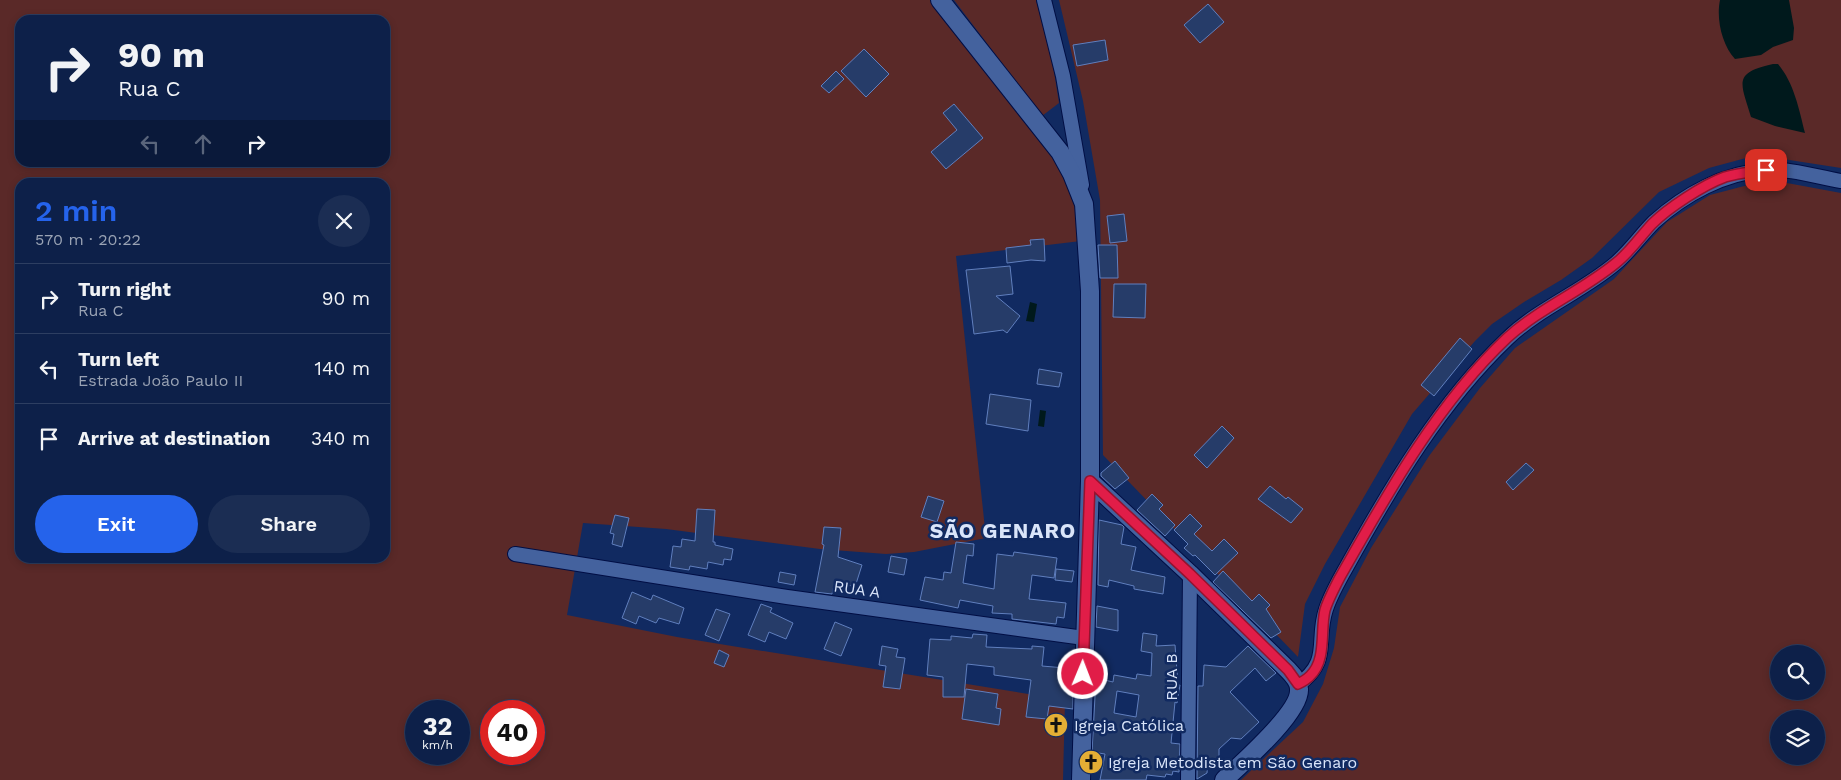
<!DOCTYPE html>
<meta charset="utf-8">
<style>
:root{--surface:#0d2049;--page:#1b2d53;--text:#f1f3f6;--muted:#9aa3b4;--line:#2d3e61;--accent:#2563eb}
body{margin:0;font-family:"Work Sans",sans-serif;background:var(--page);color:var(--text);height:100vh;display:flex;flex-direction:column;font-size:19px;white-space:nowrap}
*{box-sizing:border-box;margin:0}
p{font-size:16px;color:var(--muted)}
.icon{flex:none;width:28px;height:28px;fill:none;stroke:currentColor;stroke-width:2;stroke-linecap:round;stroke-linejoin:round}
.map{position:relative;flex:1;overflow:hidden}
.side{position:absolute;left:15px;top:178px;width:375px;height:385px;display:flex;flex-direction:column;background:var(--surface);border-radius:15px;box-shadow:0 2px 8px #0003,0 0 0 1px var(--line)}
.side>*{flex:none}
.guide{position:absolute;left:15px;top:15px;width:375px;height:152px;border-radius:15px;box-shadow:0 2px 8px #0003,0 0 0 1px var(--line);background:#0d2049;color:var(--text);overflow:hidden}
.buttons{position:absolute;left:1770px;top:645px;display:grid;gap:10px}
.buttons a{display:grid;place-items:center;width:55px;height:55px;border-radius:50%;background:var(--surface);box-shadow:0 2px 8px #0003,0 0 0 1px var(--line);font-size:25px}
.speed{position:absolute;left:405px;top:700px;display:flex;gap:10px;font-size:25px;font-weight:700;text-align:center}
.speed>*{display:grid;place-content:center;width:65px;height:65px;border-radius:50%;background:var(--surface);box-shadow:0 2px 8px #0003,0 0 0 1px var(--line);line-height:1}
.speed small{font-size:12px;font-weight:400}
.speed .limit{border:8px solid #d22;background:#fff;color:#111}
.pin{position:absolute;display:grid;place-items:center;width:42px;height:42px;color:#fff;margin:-21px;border-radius:10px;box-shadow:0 2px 8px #0006}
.me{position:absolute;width:55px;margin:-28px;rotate:1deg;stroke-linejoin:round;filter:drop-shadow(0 0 4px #0008)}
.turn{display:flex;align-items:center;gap:18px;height:105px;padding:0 20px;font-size:22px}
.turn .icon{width:65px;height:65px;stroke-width:2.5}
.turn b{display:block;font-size:35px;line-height:42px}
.lanes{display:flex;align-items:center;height:48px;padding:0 20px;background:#0003;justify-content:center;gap:25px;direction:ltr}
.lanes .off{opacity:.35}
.round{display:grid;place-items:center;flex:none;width:52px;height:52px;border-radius:26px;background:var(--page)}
.head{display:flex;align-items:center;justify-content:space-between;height:85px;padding:0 20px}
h1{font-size:30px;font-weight:600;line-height:38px;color:var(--accent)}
.action{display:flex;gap:10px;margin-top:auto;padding:10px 20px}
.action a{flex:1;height:58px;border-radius:30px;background:var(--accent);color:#fff;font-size:20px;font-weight:600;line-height:58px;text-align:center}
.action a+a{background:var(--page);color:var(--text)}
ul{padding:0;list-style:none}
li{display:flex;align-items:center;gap:15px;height:70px;padding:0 20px;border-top:1px solid var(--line)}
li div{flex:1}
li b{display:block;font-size:19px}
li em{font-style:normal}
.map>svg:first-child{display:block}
.green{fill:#5a2928;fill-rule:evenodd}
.water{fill:#00191c}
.building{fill:#263c69;stroke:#607fbe;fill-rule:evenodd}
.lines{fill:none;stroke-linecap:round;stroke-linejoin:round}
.minor-casing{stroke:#000e44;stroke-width:16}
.tertiary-casing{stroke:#000e44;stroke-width:20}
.minor{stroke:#44629e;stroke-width:14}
.tertiary{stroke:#44629e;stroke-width:18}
.route-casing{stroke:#92132f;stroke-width:12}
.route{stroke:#e11d48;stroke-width:9}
.labels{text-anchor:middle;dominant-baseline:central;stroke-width:5;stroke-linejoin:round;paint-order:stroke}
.street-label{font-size:16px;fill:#dae5fa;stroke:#112a61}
.poi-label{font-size:16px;fill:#dae5fa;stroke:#112a61;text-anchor:start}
.district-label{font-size:21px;font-weight:bold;letter-spacing:1px;fill:#dae5fa;stroke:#112a61}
</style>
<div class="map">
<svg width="1841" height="780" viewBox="0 0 1841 780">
<rect width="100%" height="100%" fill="#112a61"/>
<path class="green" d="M 0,0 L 931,0 L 1017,108 L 1063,171 L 1077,208 L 1081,241 L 956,256 L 986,538 L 914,552 L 886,554 L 820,549 L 666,529 L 583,523 L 567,615 L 677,637 L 1065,700 L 1063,780 L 0,780 ZM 20,20 L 385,20 L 385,162 L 20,162 ZM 20,182 L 385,182 L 385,558 L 20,558 ZM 416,711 L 459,711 L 459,754 L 416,754 ZM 491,711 L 534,711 L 534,754 L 491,754 Z
M 954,0 L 1036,0 L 1053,65 L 1059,103 L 1042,116 Z
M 1059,0 L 1841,0 L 1841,168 L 1757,155 L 1709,168 L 1659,192 L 1592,258 L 1561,280 L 1524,302 L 1492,324 L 1475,341 L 1412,414 L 1325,564 L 1305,604 L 1298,657 L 1103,455 L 1100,200 L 1083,101 Z
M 1787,183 L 1841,193 L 1841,780 L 1241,780 L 1303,722 L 1323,684 L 1334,648 L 1340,607 L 1371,548 L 1429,456 L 1480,388 L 1515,348 L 1614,279 L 1667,222 L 1710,195 L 1748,185 ZM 1779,654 L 1816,654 L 1816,691 L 1779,691 ZM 1779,719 L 1816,719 L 1816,756 L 1779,756 Z"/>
<path class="water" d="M 1720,0 L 1789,0 L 1794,28 L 1793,40 L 1773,47 L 1761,55 L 1735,59 C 1722,45 1716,19 1720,0 Z
M 1773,64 L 1778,64 C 1794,83 1799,109 1805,133 L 1775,126 L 1751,117 C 1741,83 1732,73 1773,64 Z
M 1030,302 L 1037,304 L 1034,322 L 1026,321 Z
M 1040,410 L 1046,411 L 1044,427 L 1038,426 Z"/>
<path class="building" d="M 1208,4 L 1224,22 L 1200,43 L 1184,25 Z
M 1105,40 L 1108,60 L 1077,66 L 1073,45 Z
M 864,49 L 889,74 L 866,97 L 841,71 Z
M 836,71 L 844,79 L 829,93 L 821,86 Z
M 954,104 L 983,138 L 946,169 L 931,152 L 957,130 L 943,113 Z
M 1124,214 L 1127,241 L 1110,243 L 1107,216 Z
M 1044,239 L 1045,261 L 1031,260 L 1007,263 L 1006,248 L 1031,245 L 1030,240 Z
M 1098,245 L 1117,245 L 1118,278 L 1100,278 Z
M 1010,266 L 1013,294 L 996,296 L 1020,316 L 1007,333 L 1003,330 L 974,334 L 966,270 Z
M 1114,284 L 1146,284 L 1145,318 L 1113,317 Z
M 1460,338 L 1472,349 L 1434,396 L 1421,385 Z
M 1039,369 L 1062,373 L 1059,387 L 1037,384 Z
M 990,394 L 1031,400 L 1028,431 L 986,424 Z
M 1222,426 L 1234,438 L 1207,468 L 1194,455 Z
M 1115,461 L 1129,478 L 1115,489 L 1101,476 L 1101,473 Z
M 1526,463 L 1534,470 L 1513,490 L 1506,482 Z
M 1270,486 L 1286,499 L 1288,497 L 1303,509 L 1291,523 L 1258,499 Z
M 1152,494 L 1163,505 L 1159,509 L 1175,525 L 1165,536 L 1137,510 Z
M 928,496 L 944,501 L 937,522 L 921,517 Z
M 697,509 L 715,510 L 713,542 L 715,542 L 715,545 L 733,549 L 731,560 L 724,559 L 723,565 L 708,562 L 707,569 L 690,566 L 689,570 L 670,567 L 673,546 L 681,547 L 682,539 L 695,541 Z
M 1190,514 L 1202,526 L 1194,534 L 1212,551 L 1224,539 L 1238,553 L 1215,575 L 1195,555 L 1193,556 L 1184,548 L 1188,544 L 1174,530 Z
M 615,515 L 629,518 L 622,547 L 612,544 L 614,534 L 610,533 Z
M 1099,520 L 1122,525 L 1124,527 L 1121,544 L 1136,547 L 1131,570 L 1165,577 L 1163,594 L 1134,589 L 1134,586 L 1109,580 L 1108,587 L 1098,585 Z
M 824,527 L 841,528 L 838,557 L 862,565 L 855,587 L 835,581 L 832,594 L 815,592 L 824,545 L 822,544 Z
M 956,542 L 974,544 L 973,556 L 967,555 L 963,583 L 994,589 L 997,554 L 1013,556 L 1014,552 L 1057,558 L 1054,578 L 1032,575 L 1029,599 L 1066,603 L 1064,618 L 1057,617 L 1056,624 L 1012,619 L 1012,614 L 992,613 L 993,606 L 960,600 L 958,608 L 920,600 L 925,577 L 943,580 L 944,572 L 951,573 Z
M 891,556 L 907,559 L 904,575 L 888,572 Z
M 1056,569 L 1074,571 L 1072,582 L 1055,580 Z
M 1223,571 L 1252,601 L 1259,594 L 1270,605 L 1266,609 L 1281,632 L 1271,638 L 1213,582 Z
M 780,572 L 796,575 L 794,585 L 778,582 Z
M 632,592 L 651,600 L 653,595 L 684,608 L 679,624 L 659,618 L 656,623 L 639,616 L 636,624 L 622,618 Z
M 761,604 L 772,608 L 770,612 L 793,623 L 786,639 L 769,632 L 765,642 L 748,635 Z
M 1097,606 L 1118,610 L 1118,631 L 1096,627 Z
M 716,609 L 730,614 L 719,641 L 705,635 Z
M 835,622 L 852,629 L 841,656 L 824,649 Z
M 1143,633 L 1157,635 L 1156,646 L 1175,645 L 1178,685 L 1180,685 L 1177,703 L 1175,702 L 1171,743 L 1180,744 L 1179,772 L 1173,771 L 1172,775 L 1166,774 L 1165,777 L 1147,775 L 1146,780 L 1100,780 L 1105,754 L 1092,752 L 1096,678 L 1113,682 L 1114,675 L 1136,679 L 1137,674 L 1151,676 L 1152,653 L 1141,651 ZM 1117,691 L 1139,695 L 1136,717 L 1114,713 Z
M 973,634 L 987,635 L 986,647 L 1032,649 L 1032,646 L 1044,647 L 1042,666 L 1065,668 L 1063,689 L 1073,690 L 1073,709 L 1049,706 L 1047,719 L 1026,717 L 1031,680 L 994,675 L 994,667 L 967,664 L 964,697 L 943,697 L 943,677 L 927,675 L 930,639 L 951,640 L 951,636 L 972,638 Z
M 882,646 L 898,649 L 896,657 L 905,658 L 900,689 L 883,687 L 886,666 L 879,665 Z
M 1248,646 L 1276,673 L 1266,681 L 1255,668 L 1230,692 L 1259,722 L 1241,739 L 1231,738 L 1219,749 L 1219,760 L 1208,760 L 1207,773 L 1197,779 L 1198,686 L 1203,686 L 1204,665 L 1226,667 Z
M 719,650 L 729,655 L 724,667 L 714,663 Z
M 966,689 L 998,694 L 996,708 L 1001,709 L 999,725 L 962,719 Z"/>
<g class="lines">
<g class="minor-casing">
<path id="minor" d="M 1044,0 L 1063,76 L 1082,185
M 515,554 L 787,597 L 1084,638
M 1298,685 C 1332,660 1315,642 1326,609 C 1331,594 1339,580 1347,566 C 1392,485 1440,403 1507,339 C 1539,308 1582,292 1616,263 C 1630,251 1641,235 1654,222 C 1685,194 1724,173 1765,170 C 1790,168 1817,177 1841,181
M 1188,780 L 1190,574"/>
</g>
<g class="tertiary-casing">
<path id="tertiary" d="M 940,0 L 1060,152 L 1072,174 L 1084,204 L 1090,291 L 1090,481 L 1081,780
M 1090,481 L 1190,574 L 1288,670 C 1293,675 1299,682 1299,689 C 1301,712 1241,764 1224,780"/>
</g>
<use href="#minor" class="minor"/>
<use href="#tertiary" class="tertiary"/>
</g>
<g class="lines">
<g class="route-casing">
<path id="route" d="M 1083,674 L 1090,481 L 1190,574 L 1288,670 L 1298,684 C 1302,682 1307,679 1310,676 C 1327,660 1320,630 1325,610 C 1328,600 1334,589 1339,579 C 1386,496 1437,404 1507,338 C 1540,308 1582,291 1616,263 C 1630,252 1640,237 1652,224 C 1668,208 1703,185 1725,177 C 1738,173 1753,172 1766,170"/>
</g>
<use href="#route" class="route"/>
</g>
<defs>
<g id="church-disc" transform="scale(1.25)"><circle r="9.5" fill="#e3ae35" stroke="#112a61"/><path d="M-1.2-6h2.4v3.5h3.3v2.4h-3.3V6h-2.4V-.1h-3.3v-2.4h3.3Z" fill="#111"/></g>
</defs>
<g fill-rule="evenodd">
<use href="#church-disc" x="1056" y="725"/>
<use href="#church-disc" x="1091" y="762"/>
</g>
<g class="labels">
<g class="street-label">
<text transform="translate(857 589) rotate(8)">RUA A</text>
<text transform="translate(1171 677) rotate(-90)">RUA B</text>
</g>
<g class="poi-label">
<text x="1074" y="725">Igreja Católica</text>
<text x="1108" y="762">Igreja Metodista em São Genaro</text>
</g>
<g class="district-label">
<text x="1003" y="530">SÃO GENARO</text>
</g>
</g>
</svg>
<div class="buttons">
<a><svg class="icon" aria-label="search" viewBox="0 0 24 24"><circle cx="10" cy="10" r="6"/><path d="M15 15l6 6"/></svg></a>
<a><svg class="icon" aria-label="layers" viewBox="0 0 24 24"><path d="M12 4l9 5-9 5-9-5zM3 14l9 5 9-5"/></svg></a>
</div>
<div class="speed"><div>32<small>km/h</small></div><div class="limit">40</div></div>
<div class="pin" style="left:1766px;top:170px;background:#d93025"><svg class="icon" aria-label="arrive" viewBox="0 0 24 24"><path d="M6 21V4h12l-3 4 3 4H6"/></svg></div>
<svg class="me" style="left:1083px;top:674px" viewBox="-20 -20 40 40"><circle r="17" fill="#e11d48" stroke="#fff" stroke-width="3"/><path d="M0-11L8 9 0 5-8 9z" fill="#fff"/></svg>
<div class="guide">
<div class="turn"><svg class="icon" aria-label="right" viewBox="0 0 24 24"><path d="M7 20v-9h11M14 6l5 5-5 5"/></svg><div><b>90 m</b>Rua C</div></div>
<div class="lanes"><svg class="icon off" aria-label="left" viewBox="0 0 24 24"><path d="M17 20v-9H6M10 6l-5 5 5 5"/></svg><svg class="icon off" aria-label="ahead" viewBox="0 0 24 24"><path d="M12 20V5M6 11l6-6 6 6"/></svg><svg class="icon" aria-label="right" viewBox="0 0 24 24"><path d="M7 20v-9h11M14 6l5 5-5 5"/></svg></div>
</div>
<section class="side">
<div class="head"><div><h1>2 min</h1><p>570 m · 20:22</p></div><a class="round"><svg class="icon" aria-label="close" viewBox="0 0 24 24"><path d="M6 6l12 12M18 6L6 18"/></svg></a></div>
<ul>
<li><svg class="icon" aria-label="right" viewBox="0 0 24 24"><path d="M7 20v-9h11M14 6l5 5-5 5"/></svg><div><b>Turn right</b><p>Rua C</p></div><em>90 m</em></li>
<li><svg class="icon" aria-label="left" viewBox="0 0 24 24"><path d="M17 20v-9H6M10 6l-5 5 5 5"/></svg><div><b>Turn left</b><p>Estrada João Paulo II</p></div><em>140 m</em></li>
<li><svg class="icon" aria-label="arrive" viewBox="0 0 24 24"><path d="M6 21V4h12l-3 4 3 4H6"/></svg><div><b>Arrive at destination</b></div><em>340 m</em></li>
</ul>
<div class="action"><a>Exit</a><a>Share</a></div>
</section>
</div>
